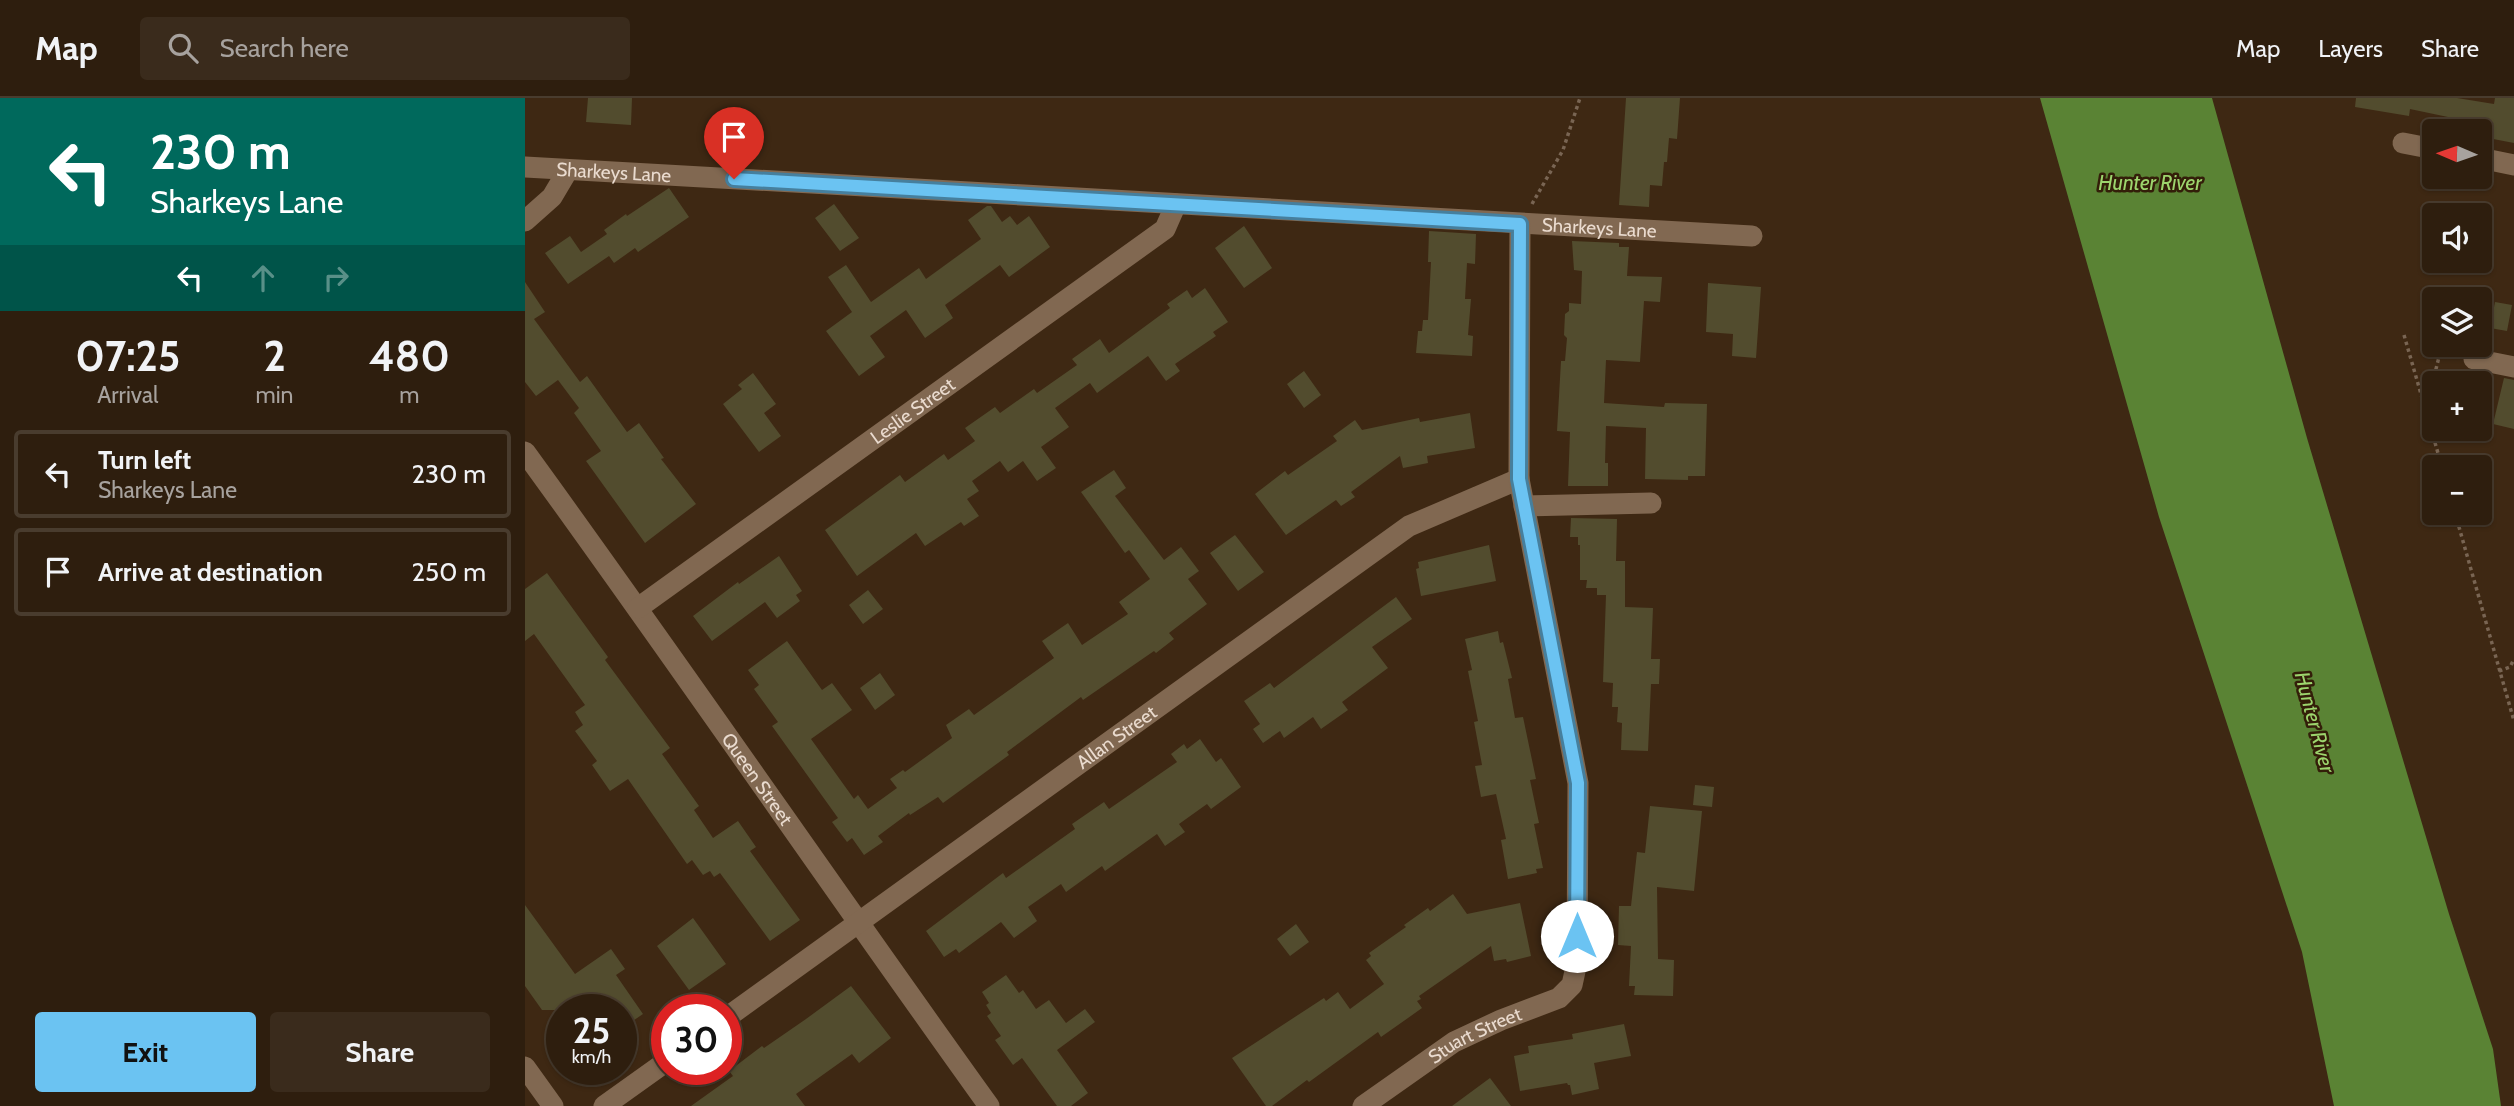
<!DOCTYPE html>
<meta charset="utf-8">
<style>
:root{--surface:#2e1e0e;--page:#3a2b1c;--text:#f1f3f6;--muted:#a7a29e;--line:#493c2e;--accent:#6bc3f2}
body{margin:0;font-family:Cabin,sans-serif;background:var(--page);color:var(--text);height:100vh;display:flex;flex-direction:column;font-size:26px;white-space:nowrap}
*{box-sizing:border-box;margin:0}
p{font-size:23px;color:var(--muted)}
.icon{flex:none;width:38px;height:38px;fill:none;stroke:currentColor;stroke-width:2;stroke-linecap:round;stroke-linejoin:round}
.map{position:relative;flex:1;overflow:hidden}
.panel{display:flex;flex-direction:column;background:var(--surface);width:525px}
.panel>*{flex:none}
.guide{background:#00695c;color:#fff;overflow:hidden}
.needle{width:46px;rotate:272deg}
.controls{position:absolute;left:1897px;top:21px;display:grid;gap:14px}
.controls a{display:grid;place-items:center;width:70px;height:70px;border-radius:7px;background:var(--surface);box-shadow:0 2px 5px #0004,0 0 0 2px var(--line);font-size:35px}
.speed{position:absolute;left:21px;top:896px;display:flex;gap:14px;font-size:35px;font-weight:700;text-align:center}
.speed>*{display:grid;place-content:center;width:91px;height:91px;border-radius:50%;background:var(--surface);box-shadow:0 2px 5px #0004,0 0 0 2px var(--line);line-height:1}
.speed small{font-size:18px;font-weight:400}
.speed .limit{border:10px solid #d22;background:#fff;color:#111}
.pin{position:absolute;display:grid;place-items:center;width:60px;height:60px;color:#fff;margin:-72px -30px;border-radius:50% 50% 50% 0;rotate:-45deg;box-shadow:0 0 7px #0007}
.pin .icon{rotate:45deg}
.me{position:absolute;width:77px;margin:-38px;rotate:0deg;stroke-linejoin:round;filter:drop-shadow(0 0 5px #0008)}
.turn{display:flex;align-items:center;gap:24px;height:147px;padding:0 35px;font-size:32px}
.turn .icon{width:91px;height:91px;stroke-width:2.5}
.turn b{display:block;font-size:49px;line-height:60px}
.lanes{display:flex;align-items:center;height:66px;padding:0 35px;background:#0003;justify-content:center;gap:35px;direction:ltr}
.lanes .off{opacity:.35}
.eta{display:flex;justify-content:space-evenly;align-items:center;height:119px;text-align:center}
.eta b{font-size:42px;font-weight:700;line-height:49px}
.primary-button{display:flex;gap:14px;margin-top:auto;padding:14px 35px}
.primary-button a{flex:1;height:80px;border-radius:7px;background:var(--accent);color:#111;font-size:28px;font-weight:700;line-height:80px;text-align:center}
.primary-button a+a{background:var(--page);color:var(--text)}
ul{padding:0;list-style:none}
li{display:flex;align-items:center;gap:21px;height:88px;margin:0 14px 10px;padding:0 21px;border:4px solid var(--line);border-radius:7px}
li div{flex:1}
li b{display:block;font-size:26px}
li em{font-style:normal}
header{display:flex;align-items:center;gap:42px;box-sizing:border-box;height:98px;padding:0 35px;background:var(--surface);border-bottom:2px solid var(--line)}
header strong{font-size:33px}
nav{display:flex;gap:38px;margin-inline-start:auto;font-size:24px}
.search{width:490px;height:63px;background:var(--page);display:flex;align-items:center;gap:18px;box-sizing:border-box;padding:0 24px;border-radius:7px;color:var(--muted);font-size:26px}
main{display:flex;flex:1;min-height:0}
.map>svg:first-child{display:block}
.water{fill:#5a8334}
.building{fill:#524c2e}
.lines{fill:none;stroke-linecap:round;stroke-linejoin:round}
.path{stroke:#796553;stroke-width:3.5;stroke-dasharray:3.5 3.5;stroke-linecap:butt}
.minor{stroke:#816851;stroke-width:21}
.route-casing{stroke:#467f9d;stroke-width:18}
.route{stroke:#6bc3f2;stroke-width:12}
.labels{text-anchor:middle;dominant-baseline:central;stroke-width:5;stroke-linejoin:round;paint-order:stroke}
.street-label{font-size:19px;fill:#eadbcf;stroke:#331e09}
.water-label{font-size:21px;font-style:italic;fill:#9dd56d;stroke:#331e09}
</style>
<header>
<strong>Map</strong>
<div class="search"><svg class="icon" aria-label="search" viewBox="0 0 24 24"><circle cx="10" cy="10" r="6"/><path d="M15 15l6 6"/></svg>Search here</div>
<nav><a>Map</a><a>Layers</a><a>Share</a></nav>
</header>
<main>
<section class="panel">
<div class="guide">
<div class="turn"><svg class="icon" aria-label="left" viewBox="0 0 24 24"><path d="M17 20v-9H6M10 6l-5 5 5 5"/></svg><div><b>230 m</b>Sharkeys Lane</div></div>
<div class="lanes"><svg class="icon" aria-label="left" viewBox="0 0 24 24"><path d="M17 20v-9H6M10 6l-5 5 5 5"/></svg><svg class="icon off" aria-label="ahead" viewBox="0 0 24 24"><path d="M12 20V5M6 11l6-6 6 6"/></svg><svg class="icon off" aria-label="right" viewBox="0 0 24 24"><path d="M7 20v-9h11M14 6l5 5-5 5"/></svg></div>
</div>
<div class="eta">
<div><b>07:25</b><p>Arrival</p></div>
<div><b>2</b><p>min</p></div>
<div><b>480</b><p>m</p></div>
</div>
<ul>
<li><svg class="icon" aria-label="left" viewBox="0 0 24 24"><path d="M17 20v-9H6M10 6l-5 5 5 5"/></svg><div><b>Turn left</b><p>Sharkeys Lane</p></div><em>230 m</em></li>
<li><svg class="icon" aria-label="arrive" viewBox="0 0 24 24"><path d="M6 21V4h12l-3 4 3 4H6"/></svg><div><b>Arrive at destination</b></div><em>250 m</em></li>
</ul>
<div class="primary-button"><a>Exit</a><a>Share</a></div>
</section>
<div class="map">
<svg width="1989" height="1008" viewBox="0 0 1989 1008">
<rect width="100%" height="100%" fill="#3e2813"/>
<path class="water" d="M 1515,0 L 1687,0 L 1782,340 L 1924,816 L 1968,951 L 1976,1008 L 1809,1008 L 1777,854 L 1634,419 Z"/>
<path class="building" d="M 63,0 L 107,0 L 106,27 L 61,24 Z
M 1101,0 L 1155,0 L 1152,41 L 1144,40 L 1142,64 L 1139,64 L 1137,88 L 1125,87 L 1124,109 L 1094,107 Z
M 1831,0 L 1932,0 L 1969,6 L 1970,0 L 1989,0 L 1989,45 L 1963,40 L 1964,33 L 1921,33 L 1923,19 L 1885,11 L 1884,18 L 1830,9 Z
M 144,90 L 164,119 L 113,154 L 110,150 L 89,165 L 84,158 L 43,186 L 20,155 L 45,138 L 56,154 L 82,136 L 79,132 L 101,116 L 102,118 Z
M 309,106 L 334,140 L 315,153 L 290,120 Z
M 462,108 L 466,108 L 477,124 L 485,118 L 492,127 L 504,118 L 525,149 L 484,179 L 475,167 L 420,207 L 428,220 L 400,240 L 381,212 L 345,238 L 360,259 L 334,278 L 301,233 L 327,214 L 303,179 L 321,167 L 346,204 L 394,170 L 401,181 L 456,141 L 443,122 Z
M 719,128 L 747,170 L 719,190 L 690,150 Z
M 904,133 L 951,136 L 950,166 L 942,165 L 940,201 L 946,201 L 943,237 L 948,238 L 947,258 L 891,255 L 893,233 L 897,233 L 898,222 L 903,222 L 906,164 L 903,164 Z
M 1047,143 L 1094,145 L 1094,149 L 1104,149 L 1102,178 L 1137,179 L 1135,204 L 1119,203 L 1115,264 L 1081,262 L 1079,305 L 1139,309 L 1140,305 L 1182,306 L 1180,378 L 1163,378 L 1163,382 L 1120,381 L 1121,330 L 1081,328 L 1080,365 L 1083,365 L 1083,388 L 1043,388 L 1045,334 L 1032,333 L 1036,263 L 1040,263 L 1042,240 L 1039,237 L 1040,216 L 1044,213 L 1044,205 L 1056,206 L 1057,173 L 1049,172 Z
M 0,184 L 20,214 L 9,221 L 55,284 L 62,278 L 102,334 L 114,325 L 139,360 L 136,361 L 171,406 L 120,445 L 61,363 L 76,353 L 49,315 L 54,310 L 33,282 L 11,298 L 0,284 Z
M 1183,185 L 1236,189 L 1231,260 L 1207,258 L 1208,236 L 1181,234 Z
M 680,190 L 703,224 L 688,234 L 691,238 L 650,266 L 655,273 L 641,283 L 623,258 L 572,295 L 565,285 L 530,310 L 544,329 L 516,349 L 531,370 L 512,383 L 498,363 L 483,374 L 475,363 L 447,383 L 454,393 L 442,401 L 454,418 L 439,428 L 436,424 L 400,448 L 391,435 L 332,478 L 300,432 L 375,377 L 380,384 L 419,356 L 423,362 L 450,343 L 440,330 L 470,309 L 475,315 L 509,291 L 512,295 L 552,267 L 547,261 L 575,241 L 584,255 L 645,210 L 642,206 L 662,192 L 667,200 Z
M 1970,204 L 1987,207 L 1982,233 L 1965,230 Z
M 779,273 L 796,297 L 779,310 L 762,286 Z
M 228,275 L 251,306 L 239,315 L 256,338 L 234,354 L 198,306 L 217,291 L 213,287 Z
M 1979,280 L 1989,282 L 1989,331 L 1968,326 Z
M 945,315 L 950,350 L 902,358 L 903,365 L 878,370 L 875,358 L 826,394 L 830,399 L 816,408 L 811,402 L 761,437 L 730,396 L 760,373 L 763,377 L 812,343 L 808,338 L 830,322 L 837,332 L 894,320 L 895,324 Z
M 589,372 L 601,390 L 590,398 L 639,462 L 656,449 L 674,473 L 663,481 L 682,506 L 644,535 L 649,541 L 631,555 L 629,553 L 558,602 L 556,599 L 482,654 L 484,657 L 418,705 L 413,699 L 385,717 L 384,715 L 353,738 L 358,744 L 339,757 L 327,740 L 322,744 L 307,724 L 313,720 L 247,628 L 253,624 L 229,591 L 234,587 L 223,572 L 262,543 L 297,592 L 307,585 L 327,612 L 286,641 L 329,701 L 333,697 L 343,711 L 372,690 L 365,681 L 378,672 L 380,674 L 427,640 L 421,627 L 444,611 L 449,617 L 529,560 L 517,543 L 543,525 L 557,547 L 603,516 L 594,504 L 625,481 L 604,452 L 600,455 L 556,394 Z
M 1046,420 L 1092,421 L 1091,463 L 1100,463 L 1100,509 L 1128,510 L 1126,561 L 1135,561 L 1134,586 L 1126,586 L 1123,653 L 1096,652 L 1097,625 L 1092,624 L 1093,609 L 1087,609 L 1088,585 L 1078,584 L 1081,497 L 1072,497 L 1072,490 L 1061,490 L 1062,482 L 1055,482 L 1055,447 L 1053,447 L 1053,439 L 1045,439 Z
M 710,437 L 739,474 L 713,493 L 685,455 Z
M 964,447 L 971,483 L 896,498 L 891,471 L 894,470 L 893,464 Z
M 254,458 L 277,493 L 271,497 L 275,503 L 252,520 L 240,504 L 187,543 L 168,518 L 213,484 L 214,486 Z
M 22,475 L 83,559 L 80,562 L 145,650 L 137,656 L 174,708 L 169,712 L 188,740 L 213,723 L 231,749 L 225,753 L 275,822 L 245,843 L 195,775 L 189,779 L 185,773 L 178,777 L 167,762 L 162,766 L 103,681 L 85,693 L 67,667 L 72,663 L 50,633 L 58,627 L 50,614 L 60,607 L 9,536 L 0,543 L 0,491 Z
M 343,492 L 358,511 L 338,526 L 324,507 Z
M 871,499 L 887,521 L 847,549 L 863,570 L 817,604 L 823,612 L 796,631 L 788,619 L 759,640 L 755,633 L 738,645 L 728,631 L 735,626 L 719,603 L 745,585 L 749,590 Z
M 973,533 L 975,545 L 978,544 L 987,580 L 983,581 L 990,620 L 998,619 L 1011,681 L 1005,682 L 1014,725 L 1009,726 L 1018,770 L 1011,771 L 1012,775 L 983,781 L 976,742 L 981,741 L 971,696 L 956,699 L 950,668 L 957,667 L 949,624 L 953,623 L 943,573 L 947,572 L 940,541 Z
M 355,575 L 370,597 L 350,612 L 335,590 Z
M 675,641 L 691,664 L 696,660 L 716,689 L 686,711 L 682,706 L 654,726 L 660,734 L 640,748 L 632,736 L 580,773 L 577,768 L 541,794 L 536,786 L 503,809 L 512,823 L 489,840 L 476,824 L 434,855 L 431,851 L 419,859 L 401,833 L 478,775 L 481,780 L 550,731 L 547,726 L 579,704 L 584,711 L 652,664 L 646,656 L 659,646 L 662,651 Z
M 1170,687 L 1189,689 L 1187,709 L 1168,707 Z
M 1125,708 L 1177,713 L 1169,793 L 1132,789 L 1133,861 L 1149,862 L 1148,898 L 1109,897 L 1110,888 L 1104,888 L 1106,848 L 1093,847 L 1094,808 L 1106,808 L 1112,754 L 1120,755 Z
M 928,796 L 942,816 L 995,805 L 1006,858 L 982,864 L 981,861 L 969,863 L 966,848 L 894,898 L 896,901 L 892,903 L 897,910 L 883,920 L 856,939 L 853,934 L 784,984 L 782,982 L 747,1008 L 741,1008 L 707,960 L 799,900 L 801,903 L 813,894 L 825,911 L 859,886 L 841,862 L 846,858 L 844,855 L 881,829 L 879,827 L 903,810 L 905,813 Z
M 0,807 L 50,876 L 86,851 L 100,871 L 91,877 L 118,916 L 96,931 L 96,912 L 17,912 L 0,888 Z
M 168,820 L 201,866 L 164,892 L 132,848 Z
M 771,826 L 784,844 L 765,858 L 752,841 Z
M 481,877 L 494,895 L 498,892 L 511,911 L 524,902 L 541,925 L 560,911 L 570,924 L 532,952 L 563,995 L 546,1008 L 532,1008 L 497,960 L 488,967 L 470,942 L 476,938 L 462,918 L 466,915 L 461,907 L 464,905 L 457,894 Z
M 326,888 L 366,940 L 334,965 L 327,956 L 271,996 L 280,1008 L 166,1008 L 208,978 L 204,973 L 237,948 L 239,950 L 281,921 Z
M 1099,926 L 1106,958 L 1069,965 L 1074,991 L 1047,997 L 1045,987 L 1043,987 L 1042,985 L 995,993 L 989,958 L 1004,955 L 1003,948 L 1048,941 L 1047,936 Z
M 965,980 L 986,1008 L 927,1008 Z"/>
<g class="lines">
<path class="path" d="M 1007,106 L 1038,52 L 1055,0
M 1879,237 L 1917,369
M 1919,247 L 1928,256
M 1896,292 L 1907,287 L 1917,247
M 1930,415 L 1989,623
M 1974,573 L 1985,569 L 1989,561"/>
<g class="minor">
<path d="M 1878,45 L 1909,51"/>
<path d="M 1955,60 L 1989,67"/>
<path id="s1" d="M 0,69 L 1227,138"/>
<path d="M 0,123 L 27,99 L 43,72"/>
<path d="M 1949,261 L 1989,269"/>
<path id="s2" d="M 0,354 C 157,570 308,791 464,1008"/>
<path d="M 999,408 L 1126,405"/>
<path id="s3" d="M 113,510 L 640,131 L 651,106"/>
<path id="s4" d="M 201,920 L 884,428 L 994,381"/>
<path d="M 0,969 L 28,1008"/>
<path d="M 79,1008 L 142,963"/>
<path id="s5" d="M 838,1008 L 929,944 L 976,922 L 1034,900 L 1047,887 L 1052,864 L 1053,685 L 994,381 L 995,126"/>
</g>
</g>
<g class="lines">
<g class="route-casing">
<path id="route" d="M 209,81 L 995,126 L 994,381 L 1053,685 L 1052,838"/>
</g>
<use href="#route" class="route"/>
</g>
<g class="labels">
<g class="street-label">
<text stroke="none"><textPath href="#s1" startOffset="89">Sharkeys Lane</textPath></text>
<text stroke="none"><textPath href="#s1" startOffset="1076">Sharkeys Lane</textPath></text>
<text stroke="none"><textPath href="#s3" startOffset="338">Leslie Street</textPath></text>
<text stroke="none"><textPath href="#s4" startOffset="481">Allan Street</textPath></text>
<text stroke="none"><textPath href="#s2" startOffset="401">Queen Street</textPath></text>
<text stroke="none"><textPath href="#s5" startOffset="133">Stuart Street</textPath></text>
</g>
<g class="water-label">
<text x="1625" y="84">Hunter River</text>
<text transform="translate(1790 624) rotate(75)">Hunter River</text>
</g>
</g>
</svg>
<div class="controls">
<a><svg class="needle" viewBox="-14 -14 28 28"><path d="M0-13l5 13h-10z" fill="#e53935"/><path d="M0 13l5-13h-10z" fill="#a7a29e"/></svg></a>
<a><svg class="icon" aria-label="sound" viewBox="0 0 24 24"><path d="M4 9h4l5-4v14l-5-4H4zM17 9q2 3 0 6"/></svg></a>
<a><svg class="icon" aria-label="layers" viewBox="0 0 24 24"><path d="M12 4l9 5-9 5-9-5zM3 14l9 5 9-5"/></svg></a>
<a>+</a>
<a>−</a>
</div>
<div class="speed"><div>25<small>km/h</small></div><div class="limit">30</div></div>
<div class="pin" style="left:209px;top:81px;background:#d93025"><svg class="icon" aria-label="arrive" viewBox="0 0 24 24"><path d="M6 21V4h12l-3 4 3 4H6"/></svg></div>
<svg class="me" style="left:1052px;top:838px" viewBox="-20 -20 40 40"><circle r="19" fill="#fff"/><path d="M0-13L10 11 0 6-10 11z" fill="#6bc3f2"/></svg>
</div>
</main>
